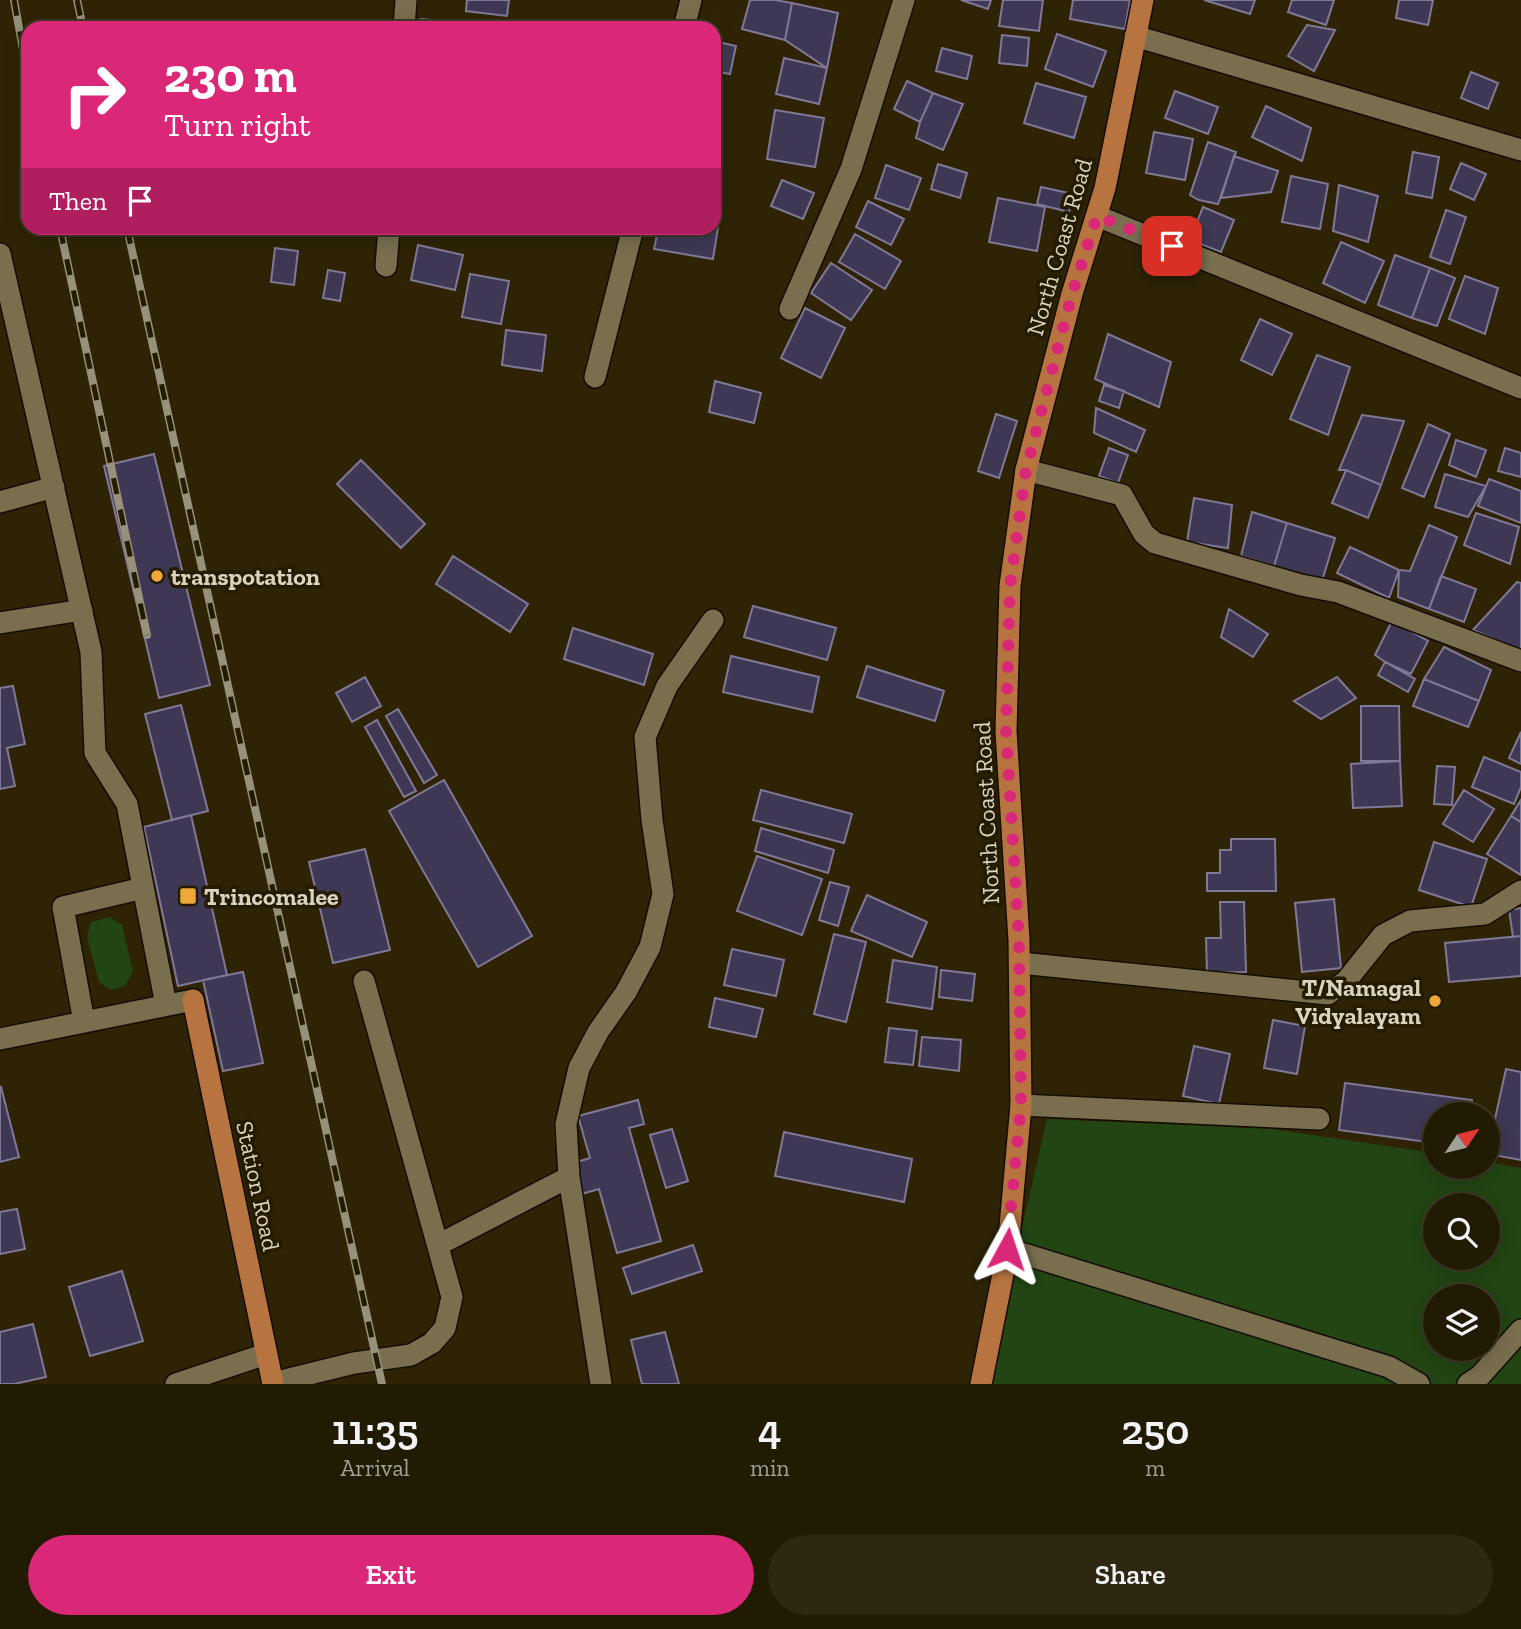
<!DOCTYPE html>
<style>
:root{--surface:#221b04;--page:#2e2813;--text:#f1f3f6;--muted:#a2a19a;--line:#3f3926;--accent:#db2777}
body{margin:0;font-family:"Zilla Slab",serif;background:var(--page);color:var(--text);height:100vh;display:flex;flex-direction:column;font-size:26px;white-space:nowrap}
*{box-sizing:border-box;margin:0}
p{font-size:23px;color:var(--muted)}
.icon{flex:none;width:38px;height:38px;fill:none;stroke:currentColor;stroke-width:2;stroke-linecap:round;stroke-linejoin:round}
.map{position:relative;height:1384px;overflow:hidden}
.side{display:flex;flex-direction:column;background:var(--surface);flex:1}
.side>*{flex:none}
.banner{position:absolute;left:21px;top:21px;width:700px;height:214px;border-radius:21px;box-shadow:0 4px 18px #0003,0 0 0 2px var(--line);background:#db2777;color:#fff;overflow:hidden}
.needle{width:46px;rotate:55deg}
.tools{position:absolute;left:1423px;top:1102px;display:grid;gap:14px}
.tools a{display:grid;place-items:center;width:77px;height:77px;border-radius:50%;background:var(--surface);box-shadow:0 4px 18px #0003,0 0 0 2px var(--line);font-size:35px}
.pin{position:absolute;display:grid;place-items:center;width:60px;height:60px;color:#fff;margin:-30px;border-radius:14px;box-shadow:0 4px 10px #0006}
.me{position:absolute;width:77px;margin:-38px;rotate:5deg;stroke-linejoin:round;filter:drop-shadow(0 0 5px #0008)}
.turn{display:flex;align-items:center;gap:24px;height:147px;padding:0 28px;font-size:32px}
.turn .icon{width:91px;height:91px;stroke-width:2.5}
.turn b{display:block;font-size:49px;line-height:60px}
.then{display:flex;align-items:center;height:66px;padding:0 28px;background:#0003;gap:14px;font-size:26px}
.eta{display:flex;justify-content:space-evenly;align-items:center;height:119px;text-align:center}
.eta b{font-size:42px;font-weight:600;line-height:49px}
.action{display:flex;gap:14px;margin-top:auto;padding:14px 28px}
.action a{flex:1;height:80px;border-radius:42px;background:var(--accent);color:#fff;font-size:28px;font-weight:600;line-height:80px;text-align:center}
.action a+a{background:var(--page);color:var(--text)}
.map>svg:first-child{display:block}
.green{fill:#224513;fill-rule:evenodd}
.building{fill:#3f3854;stroke:#807897;stroke-width:2}
.lines{fill:none;stroke-linecap:round;stroke-linejoin:round}
.minor-casing{stroke:#150d00;stroke-width:24}
.major-casing{stroke:#150d00;stroke-width:24}
.minor{stroke:#796e4e;stroke-width:21}
.major{stroke:#b77440;stroke-width:21}
.rail-casing{stroke:#97907a;stroke-width:8}
.rail{stroke:#241b00;stroke-width:5;stroke-dasharray:16;stroke-linecap:butt}
.route{stroke:#db2777;stroke-width:12;stroke-dasharray:0 21.6}
.poi-dot{fill:#eca93a;stroke:#241b00;stroke-width:2.5}
.labels{text-anchor:middle;dominant-baseline:central;stroke-width:7;stroke-linejoin:round;paint-order:stroke}
.street-label{font-size:24px;fill:#d9d3c2;stroke:#241b00}
.poi-label{font-size:24px;font-weight:bold;fill:#d9d3c2;stroke:#241b00;text-anchor:start}
</style>
<div class="map">
<svg width="1521" height="1384" viewBox="0 0 1521 1384">
<rect width="100%" height="100%" fill="#2e2405"/>
<path class="green" d="M 110,917 L 122,925 L 133,971 L 125,986 L 111,990 L 99,982 L 87,937 L 91,922 Z
M 1047,1119 L 1271,1129 L 1435,1153 L 1435,1167 L 1488,1167 L 1488,1162 L 1521,1168 L 1521,1384 L 986,1384 ZM 1435,1206 L 1488,1206 L 1488,1258 L 1435,1258 ZM 1435,1297 L 1488,1297 L 1488,1349 L 1435,1349 Z"/>
<path class="building" d="M 467,0 L 509,0 L 507,16 L 466,11 Z
M 750,0 L 775,0 L 792,3 L 785,40 L 742,29 Z
M 961,0 L 991,0 L 988,9 Z
M 1003,0 L 1043,0 L 1039,31 L 999,26 Z
M 1073,0 L 1130,0 L 1125,29 L 1070,19 Z
M 1204,0 L 1255,0 L 1250,14 Z
M 1292,0 L 1334,0 L 1326,25 L 1288,12 Z
M 1399,0 L 1433,0 L 1428,25 L 1396,18 Z
M 792,3 L 838,13 L 827,68 L 785,40 Z
M 421,19 L 451,22 L 450,28 L 419,28 Z
M 460,23 L 498,26 L 498,28 L 460,28 Z
M 1307,25 L 1335,30 L 1314,71 L 1288,56 Z
M 1057,34 L 1106,51 L 1093,87 L 1045,69 Z
M 1002,35 L 1029,38 L 1027,66 L 999,63 Z
M 714,41 L 736,46 L 730,74 L 714,71 Z
M 942,48 L 972,56 L 967,79 L 936,71 Z
M 784,58 L 827,68 L 819,104 L 776,94 Z
M 1471,72 L 1498,83 L 1488,109 L 1461,98 Z
M 907,81 L 933,93 L 920,122 L 894,109 Z
M 1036,83 L 1086,97 L 1074,138 L 1024,123 Z
M 1175,91 L 1218,107 L 1208,134 L 1165,118 Z
M 933,93 L 963,104 L 943,150 L 916,138 L 920,122 Z
M 1266,106 L 1311,128 L 1302,161 L 1252,137 Z
M 775,110 L 824,118 L 815,167 L 767,159 Z
M 1154,132 L 1193,139 L 1185,180 L 1146,173 Z
M 1208,142 L 1236,152 L 1218,204 L 1199,200 L 1190,195 Z
M 1413,152 L 1439,157 L 1432,198 L 1406,193 Z
M 1234,156 L 1278,171 L 1271,192 L 1221,198 Z
M 1461,163 L 1486,174 L 1474,200 L 1450,189 Z
M 938,164 L 967,173 L 960,198 L 931,189 Z
M 886,165 L 921,178 L 909,210 L 875,198 Z
M 1291,176 L 1328,184 L 1320,229 L 1282,222 Z
M 782,180 L 814,193 L 803,219 L 771,206 Z
M 1339,185 L 1378,196 L 1368,242 L 1333,231 Z
M 1041,187 L 1073,194 L 1069,212 L 1037,204 Z
M 998,198 L 1045,207 L 1037,251 L 989,242 Z
M 868,201 L 904,219 L 891,245 L 856,227 Z
M 1203,207 L 1234,220 L 1221,252 L 1190,240 Z
M 1446,210 L 1466,217 L 1450,264 L 1430,257 Z
M 714,214 L 720,215 L 713,259 L 654,249 L 657,235 L 649,233 L 650,228 L 714,228 Z
M 855,234 L 901,261 L 885,289 L 839,262 Z
M 1341,242 L 1384,261 L 1365,303 L 1323,283 Z
M 418,245 L 463,255 L 455,290 L 411,280 Z
M 275,248 L 298,251 L 294,285 L 271,282 Z
M 1395,255 L 1430,268 L 1412,318 L 1378,305 Z
M 831,263 L 872,290 L 851,320 L 811,293 Z
M 1430,268 L 1455,278 L 1437,326 L 1412,318 Z
M 328,270 L 345,273 L 340,301 L 323,298 Z
M 470,274 L 509,281 L 501,324 L 462,317 Z
M 1465,276 L 1498,288 L 1485,334 L 1449,319 Z
M 805,308 L 845,328 L 821,378 L 781,358 Z
M 1260,319 L 1292,334 L 1272,375 L 1241,360 Z
M 506,330 L 546,335 L 542,371 L 502,365 Z
M 1108,334 L 1171,362 L 1159,407 L 1095,379 Z
M 1317,355 L 1350,367 L 1328,435 L 1290,419 Z
M 715,381 L 761,393 L 754,423 L 709,412 Z
M 1104,385 L 1124,391 L 1119,408 L 1099,401 Z
M 1096,408 L 1145,430 L 1136,452 L 1094,433 Z
M 996,414 L 1017,421 L 999,478 L 978,471 Z
M 1362,415 L 1404,421 L 1381,485 L 1346,470 L 1339,470 Z
M 1428,424 L 1450,434 L 1424,497 L 1402,488 Z
M 1456,440 L 1486,450 L 1476,477 L 1449,465 Z
M 1109,448 L 1128,455 L 1118,483 L 1099,476 Z
M 1505,448 L 1521,453 L 1521,477 L 1498,471 Z
M 154,454 L 210,685 L 159,698 L 104,466 Z
M 361,460 L 425,524 L 401,548 L 337,484 Z
M 1346,470 L 1381,485 L 1368,518 L 1332,503 Z
M 1445,474 L 1486,486 L 1468,517 L 1435,507 Z
M 1489,479 L 1521,491 L 1521,523 L 1478,506 Z
M 1194,498 L 1232,505 L 1228,548 L 1187,542 Z
M 1252,512 L 1287,523 L 1274,566 L 1241,556 Z
M 1476,513 L 1519,527 L 1510,564 L 1464,545 Z
M 1287,523 L 1335,538 L 1322,581 L 1274,566 Z
M 1429,525 L 1457,537 L 1429,609 L 1398,597 L 1399,570 L 1410,571 Z
M 1350,547 L 1399,570 L 1389,598 L 1337,573 Z
M 453,556 L 528,604 L 510,632 L 436,584 Z
M 1441,576 L 1476,589 L 1464,622 L 1429,609 Z
M 1517,582 L 1521,583 L 1521,651 L 1473,630 Z
M 753,606 L 836,628 L 827,660 L 744,637 Z
M 1229,609 L 1268,634 L 1253,657 L 1221,637 Z
M 1392,621 L 1428,641 L 1411,674 L 1385,662 L 1375,655 Z
M 573,628 L 653,654 L 644,685 L 564,659 Z
M 1444,647 L 1491,670 L 1479,701 L 1424,679 Z
M 731,656 L 819,677 L 812,712 L 723,692 Z
M 1385,662 L 1415,679 L 1408,692 L 1378,675 Z
M 867,666 L 944,691 L 935,721 L 857,697 Z
M 365,677 L 381,706 L 352,722 L 336,693 Z
M 1337,677 L 1356,698 L 1321,719 L 1294,701 Z
M 1424,679 L 1479,701 L 1468,727 L 1413,706 Z
M 13,686 L 25,744 L 7,748 L 15,786 L 0,789 L 0,688 Z
M 181,705 L 208,811 L 172,820 L 145,714 Z
M 1361,706 L 1399,706 L 1400,761 L 1361,761 Z
M 398,709 L 437,775 L 424,783 L 386,716 Z
M 377,720 L 416,791 L 404,797 L 365,727 Z
M 1521,732 L 1521,764 L 1509,758 Z
M 1484,757 L 1521,772 L 1521,787 L 1514,804 L 1472,787 Z
M 1400,761 L 1402,806 L 1353,808 L 1351,764 Z
M 1437,766 L 1455,767 L 1452,805 L 1434,804 Z
M 444,780 L 532,936 L 478,967 L 389,811 Z
M 761,790 L 852,814 L 844,843 L 753,820 Z
M 1464,790 L 1494,809 L 1473,842 L 1443,824 Z
M 1521,800 L 1521,822 L 1511,816 Z
M 191,815 L 227,975 L 178,986 L 144,827 Z
M 1511,816 L 1521,822 L 1521,875 L 1487,854 Z
M 761,828 L 834,850 L 828,873 L 755,851 Z
M 1231,839 L 1275,839 L 1276,891 L 1207,891 L 1207,873 L 1220,873 L 1220,850 L 1231,850 Z
M 1434,842 L 1487,859 L 1471,907 L 1419,890 Z
M 365,849 L 390,950 L 333,963 L 309,862 Z
M 757,856 L 822,879 L 802,935 L 737,911 Z
M 830,882 L 849,887 L 838,926 L 819,920 Z
M 867,895 L 927,922 L 912,957 L 851,931 Z
M 1334,899 L 1341,968 L 1302,972 L 1295,903 Z
M 1220,902 L 1244,902 L 1246,972 L 1207,973 L 1206,938 L 1221,938 Z
M 1521,908 L 1521,936 L 1513,937 L 1509,910 Z
M 834,934 L 866,942 L 846,1022 L 814,1014 Z
M 1521,936 L 1521,976 L 1449,982 L 1445,943 Z
M 732,949 L 784,960 L 776,996 L 724,985 Z
M 893,960 L 937,967 L 932,1009 L 887,1002 Z
M 941,970 L 975,974 L 972,1001 L 939,997 Z
M 243,972 L 263,1063 L 223,1071 L 203,980 Z
M 715,998 L 763,1009 L 756,1037 L 709,1027 Z
M 1273,1020 L 1305,1026 L 1297,1074 L 1264,1068 Z
M 889,1028 L 917,1031 L 913,1065 L 885,1062 Z
M 922,1037 L 961,1040 L 959,1071 L 919,1066 Z
M 1194,1046 L 1230,1054 L 1219,1104 L 1183,1096 Z
M 1506,1069 L 1521,1072 L 1521,1160 L 1488,1154 L 1488,1126 L 1493,1128 Z
M 1345,1083 L 1472,1100 L 1470,1115 L 1435,1115 L 1435,1143 L 1339,1130 Z
M 1,1087 L 19,1157 L 0,1162 L 0,1088 Z
M 638,1100 L 644,1124 L 629,1128 L 661,1241 L 617,1253 L 599,1189 L 578,1195 L 570,1164 L 590,1158 L 578,1116 Z
M 672,1129 L 688,1181 L 666,1188 L 650,1135 Z
M 784,1132 L 912,1159 L 904,1202 L 775,1176 Z
M 17,1209 L 25,1249 L 0,1254 L 0,1212 Z
M 693,1245 L 702,1271 L 632,1294 L 623,1268 Z
M 122,1271 L 143,1341 L 90,1356 L 69,1287 Z
M 33,1324 L 46,1377 L 14,1384 L 0,1384 L 0,1332 Z
M 665,1332 L 679,1384 L 642,1384 L 631,1340 Z"/>
<g class="lines">
<g class="minor-casing">
<path id="minor" d="M 404,28 L 406,0
M 684,28 L 691,0
M 1135,36 L 1521,150
M 1097,216 L 1521,388
M 0,254 L 91,652 L 95,753 L 127,804 L 166,1005
M 386,266 L 389,228
M 790,309 L 851,169 L 904,0
M 595,377 L 633,228
M 1026,470 L 1122,495 L 1144,534 L 1155,543 L 1301,585 L 1338,592 L 1521,661
M 0,502 L 54,487
M 0,623 L 82,610
M 1020,963 L 1328,994 L 1346,981 L 1383,935 L 1410,921 L 1485,914 L 1521,891
M 84,1022 L 63,907 L 143,888
M 0,1039 L 193,1000
M 1021,1105 L 1319,1119
M 438,1245 L 569,1177
M 1008,1249 L 1389,1367 L 1419,1384
M 273,1383 L 354,1363 L 411,1355 L 432,1343 L 445,1328 L 452,1297 L 364,981
M 176,1384 L 266,1354
M 601,1384 L 569,1177 L 566,1124 L 579,1068 L 598,1032 L 626,992 L 650,947 L 663,894 L 652,820 L 645,737 L 667,686 L 713,620
M 1468,1384 L 1480,1376 L 1521,1330"/>
</g>
<g class="major-casing">
<path id="major" d="M 193,1000 L 273,1384
M 981,1384 L 1008,1249 L 1021,1105 L 1019,940 L 1006,731 L 1010,586 L 1026,470 L 1072,294 L 1105,188 L 1143,0"/>
</g>
<use href="#minor" class="minor"/>
<use href="#major" class="major"/>
<g class="rail-casing">
<path id="rail" d="M 14,0 L 28,77
M 77,0 L 83,28
M 60,228 L 147,635
M 127,228 L 382,1384"/>
</g>
<use href="#rail" class="rail"/>
</g>
<g class="lines">
<path class="route" d="M 1007,1249 L 1021,1105 L 1019,940 L 1006,731 L 1010,586 L 1026,470 L 1072,294 L 1097,216 L 1172,246"/>
</g>
<g class="poi-dot">
<circle cx="157" cy="576" r="7"/>
<rect x="179" y="887" width="18" height="18" rx="3.5"/>
<circle cx="1435" cy="1001" r="7"/>
</g>
<g class="labels">
<g class="street-label">
<text transform="translate(1059 247) rotate(-74)">North Coast Road</text>
<text transform="translate(986 813) rotate(-93)">North Coast Road</text>
<text transform="translate(258 1186) rotate(78)">Station Road</text>
</g>
<g class="poi-label">
<text x="171" y="576">transpotation</text>
<text x="204" y="896">Trincomalee</text>
<text x="1421" y="987" text-anchor="end">T/Namagal<tspan x="1421" dy="28">Vidyalayam</tspan></text>
</g>
</g>
</svg>
<div class="tools">
<a><svg class="needle" viewBox="-14 -14 28 28"><path d="M0-13l5 13h-10z" fill="#e53935"/><path d="M0 13l5-13h-10z" fill="#a2a19a"/></svg></a>
<a><svg class="icon" aria-label="search" viewBox="0 0 24 24"><circle cx="10" cy="10" r="6"/><path d="M15 15l6 6"/></svg></a>
<a><svg class="icon" aria-label="layers" viewBox="0 0 24 24"><path d="M12 4l9 5-9 5-9-5zM3 14l9 5 9-5"/></svg></a>
</div>
<div class="pin" style="left:1172px;top:246px;background:#d93025"><svg class="icon" aria-label="arrive" viewBox="0 0 24 24"><path d="M6 21V4h12l-3 4 3 4H6"/></svg></div>
<svg class="me" style="left:1007px;top:1249px" viewBox="-20 -20 40 40"><path d="M0-17L14 15 0 8-14 15z" fill="#db2777" stroke="#fff" stroke-width="4"/></svg>
<div class="banner">
<div class="turn"><svg class="icon" aria-label="right" viewBox="0 0 24 24"><path d="M7 20v-9h11M14 6l5 5-5 5"/></svg><div><b>230 m</b>Turn right</div></div>
<div class="then">Then<svg class="icon" aria-label="arrive" viewBox="0 0 24 24"><path d="M6 21V4h12l-3 4 3 4H6"/></svg></div>
</div>
</div>
<section class="side">
<div class="eta">
<div><b>11:35</b><p>Arrival</p></div>
<div><b>4</b><p>min</p></div>
<div><b>250</b><p>m</p></div>
</div>
<div class="action"><a>Exit</a><a>Share</a></div>
</section>
